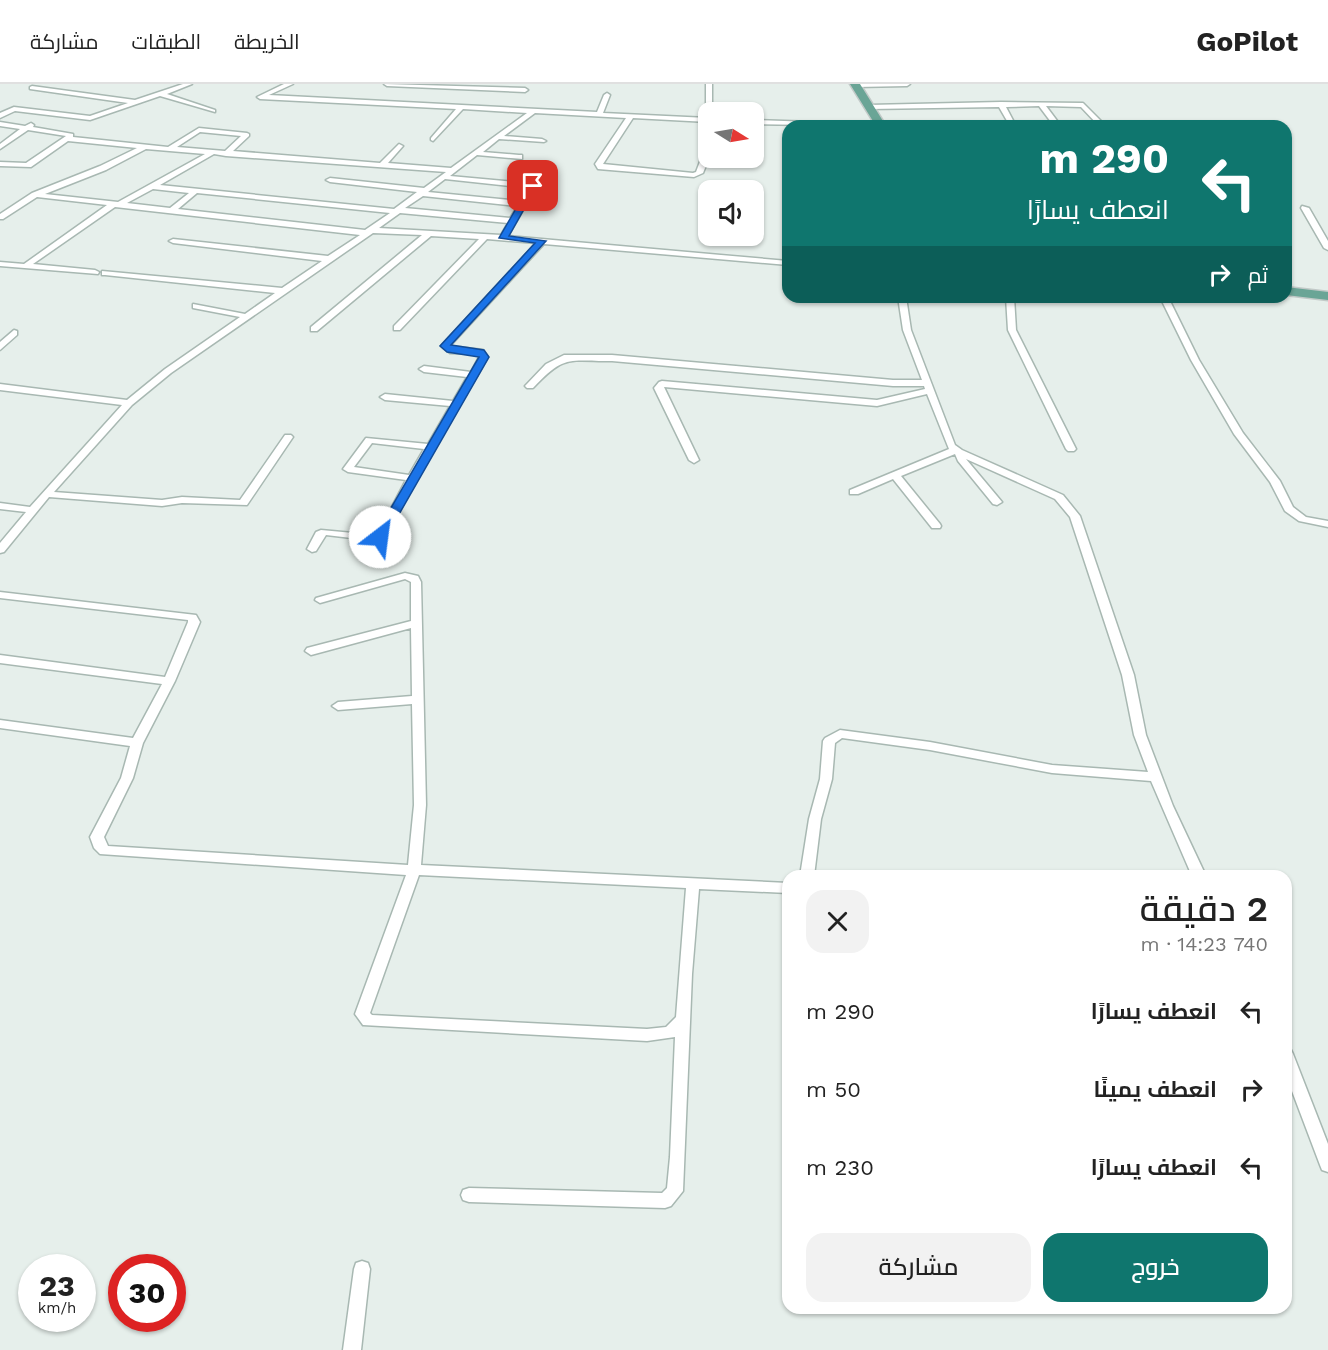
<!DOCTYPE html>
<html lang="ar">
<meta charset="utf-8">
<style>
:root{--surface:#fff;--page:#f2f2f2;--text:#222;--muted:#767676;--line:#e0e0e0;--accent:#0f766e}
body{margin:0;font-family:"Work Sans",Cairo,sans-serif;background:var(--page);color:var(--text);direction:rtl;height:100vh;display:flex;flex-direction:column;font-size:22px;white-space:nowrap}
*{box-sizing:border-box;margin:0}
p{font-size:20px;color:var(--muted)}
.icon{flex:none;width:33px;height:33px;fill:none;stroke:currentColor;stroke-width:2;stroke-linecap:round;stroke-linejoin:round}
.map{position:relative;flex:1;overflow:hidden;direction:ltr}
.details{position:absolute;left:782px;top:786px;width:510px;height:444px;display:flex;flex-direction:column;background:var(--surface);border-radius:18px;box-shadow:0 2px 4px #0004;direction:rtl}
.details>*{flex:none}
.guide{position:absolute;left:782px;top:36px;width:510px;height:183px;border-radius:18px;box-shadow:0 2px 4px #0004;direction:rtl;background:#0f766e;color:#fff;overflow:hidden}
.needle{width:39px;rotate:101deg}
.buttons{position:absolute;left:698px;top:18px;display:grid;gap:12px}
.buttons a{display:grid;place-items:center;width:66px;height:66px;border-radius:12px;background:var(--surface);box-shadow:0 2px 4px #0004;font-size:30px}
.speed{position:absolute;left:18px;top:1170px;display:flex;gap:12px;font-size:30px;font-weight:700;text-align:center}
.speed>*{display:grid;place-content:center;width:78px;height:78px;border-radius:50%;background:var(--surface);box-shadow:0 2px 4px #0004;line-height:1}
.speed small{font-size:15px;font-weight:400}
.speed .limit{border:9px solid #d22;background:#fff;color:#111}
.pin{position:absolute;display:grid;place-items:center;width:51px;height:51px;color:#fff;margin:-26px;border-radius:12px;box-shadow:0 3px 9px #0006}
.me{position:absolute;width:66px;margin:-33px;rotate:30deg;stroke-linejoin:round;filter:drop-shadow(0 0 4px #0008)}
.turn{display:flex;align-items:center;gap:21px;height:126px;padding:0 24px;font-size:27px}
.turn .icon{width:78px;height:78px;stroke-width:2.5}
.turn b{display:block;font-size:42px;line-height:51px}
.then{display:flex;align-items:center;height:57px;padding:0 24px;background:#0003;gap:12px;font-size:22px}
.round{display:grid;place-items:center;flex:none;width:63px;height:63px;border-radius:18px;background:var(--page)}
.headline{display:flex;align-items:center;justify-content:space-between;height:102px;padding:0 24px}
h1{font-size:36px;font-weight:600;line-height:45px}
.action{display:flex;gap:12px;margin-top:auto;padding:12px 24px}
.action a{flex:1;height:69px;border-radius:18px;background:var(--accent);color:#fff;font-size:24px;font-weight:600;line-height:69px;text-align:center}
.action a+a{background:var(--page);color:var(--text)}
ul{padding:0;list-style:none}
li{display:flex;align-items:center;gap:18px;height:78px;padding:0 24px}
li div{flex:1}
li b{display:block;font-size:22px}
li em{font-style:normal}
header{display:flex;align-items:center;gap:36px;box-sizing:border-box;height:84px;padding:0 30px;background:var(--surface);border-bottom:2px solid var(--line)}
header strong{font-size:28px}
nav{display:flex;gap:33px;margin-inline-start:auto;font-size:21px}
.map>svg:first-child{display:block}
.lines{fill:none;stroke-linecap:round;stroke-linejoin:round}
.street-casing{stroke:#a8b8b2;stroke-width:3}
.primary-casing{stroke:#c2cac8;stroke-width:3}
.street{fill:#fff;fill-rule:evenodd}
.primary{fill:#6aa596;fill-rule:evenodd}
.route{fill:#1a73e8;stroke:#114b97;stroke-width:1.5}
</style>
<header>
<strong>GoPilot</strong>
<nav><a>الخريطة</a><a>الطبقات</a><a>مشاركة</a></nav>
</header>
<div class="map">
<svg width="1328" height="1266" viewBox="0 0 1328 1266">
<rect width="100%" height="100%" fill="#e6efeb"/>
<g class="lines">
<g class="street-casing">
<path id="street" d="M 183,0 L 192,0 L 167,10 L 215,26 L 215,28 L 160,12 L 90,36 L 15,27 L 0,34 L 0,29 L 14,23 L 90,32 L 128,19 L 30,5 L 30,3 L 32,2 L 135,16 Z
M 284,0 L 293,0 L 269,11 L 597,28 L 604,11 L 607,9 L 610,11 L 603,29 L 708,34 L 708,38 L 633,34 L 603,80 L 693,89 L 696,88 L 704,67 L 708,65 L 709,74 L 703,89 L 694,93 L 598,85 L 595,80 L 626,34 L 535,29 L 504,52 L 542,55 L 546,57 L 544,58 L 499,55 L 483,68 L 519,71 L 522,71 L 522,75 L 477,71 L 450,92 L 536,100 L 537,102 L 508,152 L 788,177 L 788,181 L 544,160 L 450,262 L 483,266 L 488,273 L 417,394 L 386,453 L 377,457 L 326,451 L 316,467 L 312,468 L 307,465 L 316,448 L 321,446 L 375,451 L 378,449 L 406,396 L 348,388 L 343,385 L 366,354 L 428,360 L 450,322 L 385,316 L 380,313 L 385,310 L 453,317 L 467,293 L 424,288 L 419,285 L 424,282 L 471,288 L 479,273 L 477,270 L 450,269 L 441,262 L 536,159 L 487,155 L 400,246 L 394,246 L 394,242 L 479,155 L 431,152 L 317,247 L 311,247 L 311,243 L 422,151 L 373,149 L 171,289 L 132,321 L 54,408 L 162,416 L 182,413 L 240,416 L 285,351 L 291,351 L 293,353 L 247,421 L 182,419 L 162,422 L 49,413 L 4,468 L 0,469 L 0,459 L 26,428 L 0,425 L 0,419 L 30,423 L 122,321 L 0,306 L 0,300 L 127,316 L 165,285 L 240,233 L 193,224 L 193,220 L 245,230 L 275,209 L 105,191 L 102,191 L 102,187 L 282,204 L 322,177 L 173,159 L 169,157 L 173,155 L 328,172 L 360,151 L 115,123 L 33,180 L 95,186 L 99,188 L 98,190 L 0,182 L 0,178 L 24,180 L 107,121 L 37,113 L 3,135 L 0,135 L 0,130 L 32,109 L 100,82 L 137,64 L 68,57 L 31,83 L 0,82 L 0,78 L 26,79 L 66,52 L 28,46 L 0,65 L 0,60 L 20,45 L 0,42 L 0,38 L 25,42 L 31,39 L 34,41 L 33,43 L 73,50 L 73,53 L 168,63 L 199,44 L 247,49 L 249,50 L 249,52 L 233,67 L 380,79 L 399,60 L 403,62 L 388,79 L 451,84 L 527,29 L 463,25 L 433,57 L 431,56 L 431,54 L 456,25 L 260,15 L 257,13 ZM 200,48 L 241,52 L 225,67 L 177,63 ZM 146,65 L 205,70 L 118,118 L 45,110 L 106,86 ZM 214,70 L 226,72 L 446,88 L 424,104 L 330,94 L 326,96 L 330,98 L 417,108 L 394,125 L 160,101 ZM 445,95 L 528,104 L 520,117 L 428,108 ZM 153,105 L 189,109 L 170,124 L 127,119 ZM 197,109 L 390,129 L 365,146 L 178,125 ZM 423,112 L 518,122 L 510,134 L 405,124 ZM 400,129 L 508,139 L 501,151 L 379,144 ZM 372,359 L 424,365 L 409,391 L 354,383 Z
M 384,0 L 525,4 L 528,6 L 525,8 L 387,2 Z
M 706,0 L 712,0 L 712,28 L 708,30 L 706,28 Z
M 853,0 L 910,0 L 907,2 L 856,3 Z
M 1001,18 L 1083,19 L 1106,42 L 1099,42 L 1081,23 L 1046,22 L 1061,42 L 1054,42 L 1039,22 L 1006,23 L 1016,42 L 1010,42 L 999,23 L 869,25 L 866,23 L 869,21 Z
M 753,36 L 872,40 L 875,42 L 753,40 Z
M 1302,122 L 1309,124 L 1328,157 L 1328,166 L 1324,164 L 1301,124 Z
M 898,213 L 906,213 L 911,246 L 955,361 L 962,366 L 1063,411 L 1080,432 L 1134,591 L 1146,651 L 1173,722 L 1206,792 L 1192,792 L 1151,697 L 1052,689 L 930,666 L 842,654 L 835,659 L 832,695 L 821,735 L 814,792 L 800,792 L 809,735 L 820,695 L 823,657 L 825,654 L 840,646 L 930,658 L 1052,681 L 1148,688 L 1134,651 L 1122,591 L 1070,433 L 1055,415 L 966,375 L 1002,418 L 997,421 L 993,420 L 958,377 L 955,370 L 901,392 L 940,440 L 941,442 L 940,444 L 932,444 L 893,395 L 858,410 L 850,410 L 850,406 L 949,365 L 927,310 L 877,322 L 664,303 L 699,376 L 694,379 L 689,376 L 654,304 L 659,298 L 662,297 L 877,316 L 925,305 L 924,302 L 893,302 L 612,277 C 568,277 565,270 533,304 L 527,304 L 525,302 L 546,280 L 564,271 L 612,271 L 893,296 L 922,296 L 903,246 Z
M 1006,213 L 1014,213 L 1016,246 L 1076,365 L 1074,367 L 1068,367 L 1066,365 L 1008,246 Z
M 1160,213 L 1168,213 L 1199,276 L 1243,349 L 1280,397 L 1293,423 L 1306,433 L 1328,437 L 1328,443 L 1299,437 L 1285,427 L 1270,398 L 1234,350 L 1191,276 Z
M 14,246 L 17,247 L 17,251 L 0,266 L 0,258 Z
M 405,489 L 418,492 L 421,498 L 426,721 L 421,781 L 788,799 L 788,809 L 699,805 L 692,890 L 683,1107 L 671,1122 L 665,1124 L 469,1118 L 463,1116 L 461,1111 L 463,1106 L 469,1104 L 662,1109 L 667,1104 L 670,1073 L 675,953 L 647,957 L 363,941 L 355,930 L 406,791 L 100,770 L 94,764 L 90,753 L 121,694 L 130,662 L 0,644 L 0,636 L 133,654 L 162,600 L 0,579 L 0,571 L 165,593 L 188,538 L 188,536 L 0,514 L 0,508 L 196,531 L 200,538 L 175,597 L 143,659 L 133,694 L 104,753 L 108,762 L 408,781 L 414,721 L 412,620 L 338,626 L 332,622 L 338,618 L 412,612 L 411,544 L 311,571 L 305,567 L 307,564 L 411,537 L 411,498 L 405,495 L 320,519 L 315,516 L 316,514 ZM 419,791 L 686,804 L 676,933 L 666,943 L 647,945 L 372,931 L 370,929 Z
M 1286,964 L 1291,966 L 1293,970 L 1328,1060 L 1328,1088 L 1322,1086 L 1320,1081 L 1292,1007 L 1286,1006 L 1286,994 L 1287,993 L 1286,989 Z
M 362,1177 L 368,1179 L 370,1185 L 361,1266 L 343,1266 L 354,1185 L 356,1179 Z"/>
</g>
<g class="primary-casing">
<path id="primary" d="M 850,0 L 860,0 L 886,42 L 876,42 Z
M 1286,203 L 1328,208 L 1328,216 L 1286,211 Z"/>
</g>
<use href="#street" class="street"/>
<use href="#primary" class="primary"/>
</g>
<path class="route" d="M 533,99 L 537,102 L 509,152 L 546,157 L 451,261 L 484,266 L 489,273 L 386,453 L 376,455 L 374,453 L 479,273 L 447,268 L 440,262 L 535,159 L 499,154 L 529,102 Z"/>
</svg>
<div class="buttons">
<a><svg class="needle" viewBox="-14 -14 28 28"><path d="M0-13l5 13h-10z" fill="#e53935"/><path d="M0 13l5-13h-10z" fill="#767676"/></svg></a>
<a><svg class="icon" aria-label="sound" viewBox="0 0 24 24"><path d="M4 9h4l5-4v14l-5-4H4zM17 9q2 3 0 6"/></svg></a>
</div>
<div class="speed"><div>23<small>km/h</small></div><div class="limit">30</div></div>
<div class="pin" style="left:533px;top:102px;background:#d93025"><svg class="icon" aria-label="arrive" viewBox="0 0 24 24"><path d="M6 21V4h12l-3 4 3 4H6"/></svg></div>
<svg class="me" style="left:380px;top:453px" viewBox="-20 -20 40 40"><circle r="19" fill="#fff"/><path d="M0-13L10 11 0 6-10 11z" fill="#1a73e8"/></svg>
<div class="guide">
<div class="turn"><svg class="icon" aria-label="left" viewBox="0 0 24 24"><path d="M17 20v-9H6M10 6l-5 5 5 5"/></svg><div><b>290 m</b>انعطف يسارًا</div></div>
<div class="then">ثم<svg class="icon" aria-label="right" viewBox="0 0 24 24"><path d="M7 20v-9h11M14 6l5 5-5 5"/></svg></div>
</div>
<section class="details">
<div class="headline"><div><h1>2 دقيقة</h1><p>740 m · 14:23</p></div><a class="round"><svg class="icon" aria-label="close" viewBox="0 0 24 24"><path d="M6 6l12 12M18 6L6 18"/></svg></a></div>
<ul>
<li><svg class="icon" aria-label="left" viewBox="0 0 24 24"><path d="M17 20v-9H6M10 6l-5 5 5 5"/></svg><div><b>انعطف يسارًا</b></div><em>290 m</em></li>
<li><svg class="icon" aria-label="right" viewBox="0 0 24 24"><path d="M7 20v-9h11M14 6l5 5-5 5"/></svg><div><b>انعطف يمينًا</b></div><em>50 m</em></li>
<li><svg class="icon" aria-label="left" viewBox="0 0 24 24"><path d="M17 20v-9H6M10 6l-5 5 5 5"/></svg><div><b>انعطف يسارًا</b></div><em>230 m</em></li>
</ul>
<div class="action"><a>خروج</a><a>مشاركة</a></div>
</section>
</div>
